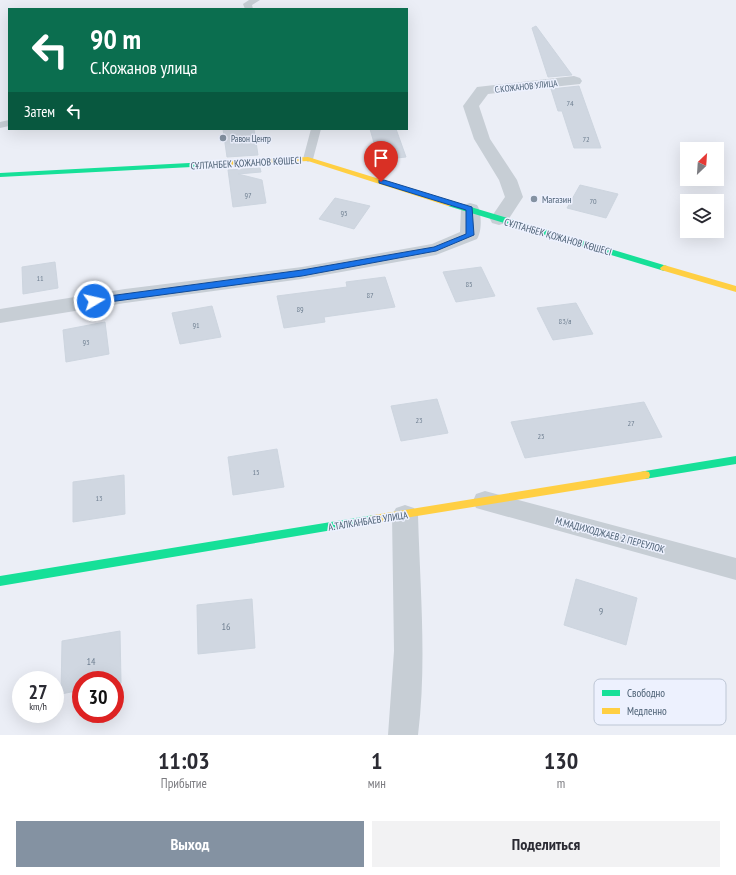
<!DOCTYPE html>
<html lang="ru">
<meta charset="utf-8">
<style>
:root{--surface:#fff;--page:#f2f2f3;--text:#2b2b33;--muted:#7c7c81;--accent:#8492a2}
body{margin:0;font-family:"PT Sans Narrow",sans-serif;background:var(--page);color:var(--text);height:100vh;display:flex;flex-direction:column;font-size:15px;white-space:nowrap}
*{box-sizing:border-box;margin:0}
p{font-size:13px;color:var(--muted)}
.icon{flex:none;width:22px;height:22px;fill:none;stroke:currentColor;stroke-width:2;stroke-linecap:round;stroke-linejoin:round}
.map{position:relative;height:735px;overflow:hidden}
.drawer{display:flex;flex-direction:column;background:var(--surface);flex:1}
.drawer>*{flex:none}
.guide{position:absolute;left:8px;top:8px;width:400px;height:122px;border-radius:0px;box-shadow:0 4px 16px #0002;background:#0b6e4f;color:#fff;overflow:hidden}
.needle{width:26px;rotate:25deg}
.buttons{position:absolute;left:680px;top:142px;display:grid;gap:8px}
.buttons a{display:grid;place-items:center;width:44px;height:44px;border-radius:0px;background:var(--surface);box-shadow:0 4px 16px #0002;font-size:20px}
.speed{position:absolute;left:12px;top:671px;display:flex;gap:8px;font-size:20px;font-weight:700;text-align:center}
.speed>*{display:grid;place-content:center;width:52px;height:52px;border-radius:50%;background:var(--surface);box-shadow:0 4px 16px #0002;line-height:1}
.speed small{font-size:10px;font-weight:400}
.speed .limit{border:6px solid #d22;background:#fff;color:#111}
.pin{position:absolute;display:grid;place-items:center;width:34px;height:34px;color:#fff;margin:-41px -17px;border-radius:50% 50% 50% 0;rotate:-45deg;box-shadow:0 0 4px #0007}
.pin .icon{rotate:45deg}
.me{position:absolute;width:44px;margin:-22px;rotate:81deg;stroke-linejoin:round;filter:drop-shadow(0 0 3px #0008)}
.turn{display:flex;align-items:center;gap:14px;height:84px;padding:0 16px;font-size:18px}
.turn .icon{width:52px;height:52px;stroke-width:2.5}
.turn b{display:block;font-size:28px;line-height:34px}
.then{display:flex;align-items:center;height:38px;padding:0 16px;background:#0003;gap:8px;font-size:15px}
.eta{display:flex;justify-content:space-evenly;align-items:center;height:68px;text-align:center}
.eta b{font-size:24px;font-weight:600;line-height:28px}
.cta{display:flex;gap:8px;margin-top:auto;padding:8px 16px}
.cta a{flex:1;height:46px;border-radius:0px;background:var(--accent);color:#fff;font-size:16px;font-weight:600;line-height:46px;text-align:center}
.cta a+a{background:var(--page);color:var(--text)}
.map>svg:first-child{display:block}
.building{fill:#d0d7e1;stroke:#cdd5df}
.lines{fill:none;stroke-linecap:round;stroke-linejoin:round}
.lane{fill:#c7ced5;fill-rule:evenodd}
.street{fill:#c7ced5;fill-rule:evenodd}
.fast{fill:#16e098;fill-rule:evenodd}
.slow{fill:#ffcf43;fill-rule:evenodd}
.route{fill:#1a73e8;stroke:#114b97}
.poi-dot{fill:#8492a2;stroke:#edf1fe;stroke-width:1.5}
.labels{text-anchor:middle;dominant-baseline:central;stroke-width:3;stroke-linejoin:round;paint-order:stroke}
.number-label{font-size:8px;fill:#708092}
.far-street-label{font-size:9px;fill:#4c6074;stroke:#edf1fe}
.far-poi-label{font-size:9px;fill:#4c6074;stroke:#edf1fe;text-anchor:start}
.street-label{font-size:10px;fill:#4c6074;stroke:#edf1fe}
.poi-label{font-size:10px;fill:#4c6074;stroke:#edf1fe;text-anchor:start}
.near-number-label{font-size:10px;fill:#708092}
.key{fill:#edf1fe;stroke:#bdc6d5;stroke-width:1}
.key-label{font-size:11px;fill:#4c6074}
</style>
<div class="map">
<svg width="736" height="735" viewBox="0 0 736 735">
<rect width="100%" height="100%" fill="#ebeef6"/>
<path class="building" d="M 536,26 L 572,75 L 548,77 L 532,28 Z
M 579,86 L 601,148 L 574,148 L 562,111 L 558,111 L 551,89 Z
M 223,129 L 254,129 L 258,155 L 227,157 Z
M 370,129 L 396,129 L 406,157 L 379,160 Z
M 260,168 L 261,172 L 238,174 L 262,180 L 266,203 L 233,207 L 228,170 Z
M 580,185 L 618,194 L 606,218 L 567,208 Z
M 335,198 L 370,206 L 354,229 L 319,219 Z
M 55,262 L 58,288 L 23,294 L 22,267 Z
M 481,267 L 495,296 L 456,302 L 443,272 Z
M 385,277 L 395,307 L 324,317 L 325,322 L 284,328 L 277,296 L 347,287 L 346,282 Z
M 576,303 L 593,334 L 553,340 L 537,308 Z
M 212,306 L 221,337 L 180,344 L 172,313 Z
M 105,322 L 109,354 L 66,362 L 63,330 Z
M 437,399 L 448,433 L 401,441 L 391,406 Z
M 644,402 L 662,437 L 525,458 L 511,422 Z
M 277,449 L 284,487 L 233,495 L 228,457 Z
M 124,475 L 125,514 L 73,522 L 73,482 Z
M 576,579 L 637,598 L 626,645 L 564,625 Z
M 252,599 L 255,648 L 198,654 L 197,605 Z
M 120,631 L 121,683 L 115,684 L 115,680 L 81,680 L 81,690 L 61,694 L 62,641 Z"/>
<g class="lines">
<path class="lane" d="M 249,0 L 260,0 L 252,5 L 253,9 L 245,9 L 243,4 Z
M 9,120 L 9,126 L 0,128 L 0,122 Z
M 311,129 L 321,129 L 313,159 L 308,162 L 303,159 Z"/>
<path class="street" d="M 574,76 L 580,78 L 582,81 L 580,84 L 488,94 L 479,106 L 490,139 L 517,180 L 523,197 L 506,223 L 499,225 L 492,223 L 490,219 L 505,197 L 499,180 L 474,139 L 463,106 L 477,87 Z
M 470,203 L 477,205 C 482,212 482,232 477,239 L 436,255 L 302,279 L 125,303 L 0,323 L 0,309 L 125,289 L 302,267 L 432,244 L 460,232 L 461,209 L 463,205 Z
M 485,491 L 736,558 L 736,580 L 476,508 L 473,501 L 476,494 Z
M 405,505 L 414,508 L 418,515 C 420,588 427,662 418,735 L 388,735 L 394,651 L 392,515 L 396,508 Z"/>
<path class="fast" d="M 208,162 L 212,164 L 211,166 L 0,177 L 0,173 Z
M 448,202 L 454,202 L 667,266 L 668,268 L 664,271 L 661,270 L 448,206 Z
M 736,456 L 736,464 L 645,479 L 641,478 L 640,475 L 641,472 L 645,471 Z
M 374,515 L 378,516 L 379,519 L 378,522 L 374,523 L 0,586 L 0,576 Z"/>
<path class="slow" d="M 308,157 L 454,202 L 455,204 L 454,206 L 448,206 L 308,161 L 208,166 L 204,164 L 208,162 Z
M 664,265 L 736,286 L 736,292 L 661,270 L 660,268 Z
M 645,471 L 649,472 L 650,475 L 649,478 L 645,479 L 374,523 L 370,522 L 369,519 L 370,516 L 374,515 Z"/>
</g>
<path class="route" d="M 379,180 L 384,180 L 472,207 L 474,235 L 436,251 L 302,276 L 94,304 L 90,301 L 94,298 L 302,270 L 434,247 L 466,234 L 466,210 L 379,183 Z"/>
<g class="poi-dot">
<circle cx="223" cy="138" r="4"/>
<circle cx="534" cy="199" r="4"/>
</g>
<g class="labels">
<g class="number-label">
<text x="570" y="103">74</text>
<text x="586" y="139">72</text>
<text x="248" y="195">97</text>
<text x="593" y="201">70</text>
<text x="344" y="213">95</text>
<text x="40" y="278">11</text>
<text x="469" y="284">85</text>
<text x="370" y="295">87</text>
<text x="300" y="309">89</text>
<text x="565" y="321">83/а</text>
<text x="196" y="325">91</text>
<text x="86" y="342">93</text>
<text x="419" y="420">23</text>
<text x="631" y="423">27</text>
<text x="541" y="436">25</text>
<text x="256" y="472">15</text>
<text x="99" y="498">13</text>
</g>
<g class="far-street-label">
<text transform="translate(526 86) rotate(-6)">С.КОЖАНОВ УЛИЦА</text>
</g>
<g class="far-poi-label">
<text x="231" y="138">Равон Центр</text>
</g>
<g class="street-label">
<text transform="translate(246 163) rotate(-3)">СҰЛТАНБЕК ҚОЖАНОВ КӨШЕСІ</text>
<text transform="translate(558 237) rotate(16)">СҰЛТАНБЕК ҚОЖАНОВ КӨШЕСІ</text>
<text transform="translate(368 521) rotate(-9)">А.ТАЛКАНБАЕВ УЛИЦА</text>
<text transform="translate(610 535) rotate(15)">М.МАДИХОДЖАЕВ 2 ПЕРЕУЛОК</text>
</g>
<g class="poi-label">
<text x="542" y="199">Магазин</text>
</g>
<g class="near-number-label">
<text x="601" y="611">9</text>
<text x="226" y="626">16</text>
<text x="91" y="661">14</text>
</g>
</g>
<rect x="594" y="679" width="132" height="46" rx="6" class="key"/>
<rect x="602" y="690" width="18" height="6" fill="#16e098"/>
<rect x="602" y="708" width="18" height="6" fill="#ffcf43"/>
<g class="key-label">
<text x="627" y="697">Свободно</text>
<text x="627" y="715">Медленно</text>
</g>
</svg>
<div class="buttons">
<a><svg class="needle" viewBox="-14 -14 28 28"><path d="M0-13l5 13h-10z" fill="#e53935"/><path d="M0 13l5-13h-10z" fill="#7c7c81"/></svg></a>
<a><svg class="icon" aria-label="layers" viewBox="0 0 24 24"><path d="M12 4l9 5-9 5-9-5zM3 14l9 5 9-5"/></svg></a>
</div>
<div class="speed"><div>27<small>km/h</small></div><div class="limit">30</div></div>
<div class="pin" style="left:381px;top:182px;background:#d93025"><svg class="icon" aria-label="arrive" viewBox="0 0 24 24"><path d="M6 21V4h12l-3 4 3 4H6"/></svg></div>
<svg class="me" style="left:94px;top:301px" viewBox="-20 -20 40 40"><circle r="17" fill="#1a73e8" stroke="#fff" stroke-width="3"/><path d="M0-11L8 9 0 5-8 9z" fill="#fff"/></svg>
<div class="guide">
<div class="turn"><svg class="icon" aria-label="left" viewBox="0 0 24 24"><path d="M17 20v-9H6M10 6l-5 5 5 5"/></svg><div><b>90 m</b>С.Кожанов улица</div></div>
<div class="then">Затем<svg class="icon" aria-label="left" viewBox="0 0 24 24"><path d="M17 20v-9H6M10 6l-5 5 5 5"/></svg></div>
</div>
</div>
<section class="drawer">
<div class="eta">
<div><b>11:03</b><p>Прибытие</p></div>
<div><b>1</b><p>мин</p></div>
<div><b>130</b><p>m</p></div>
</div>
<div class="cta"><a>Выход</a><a>Поделиться</a></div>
</section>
